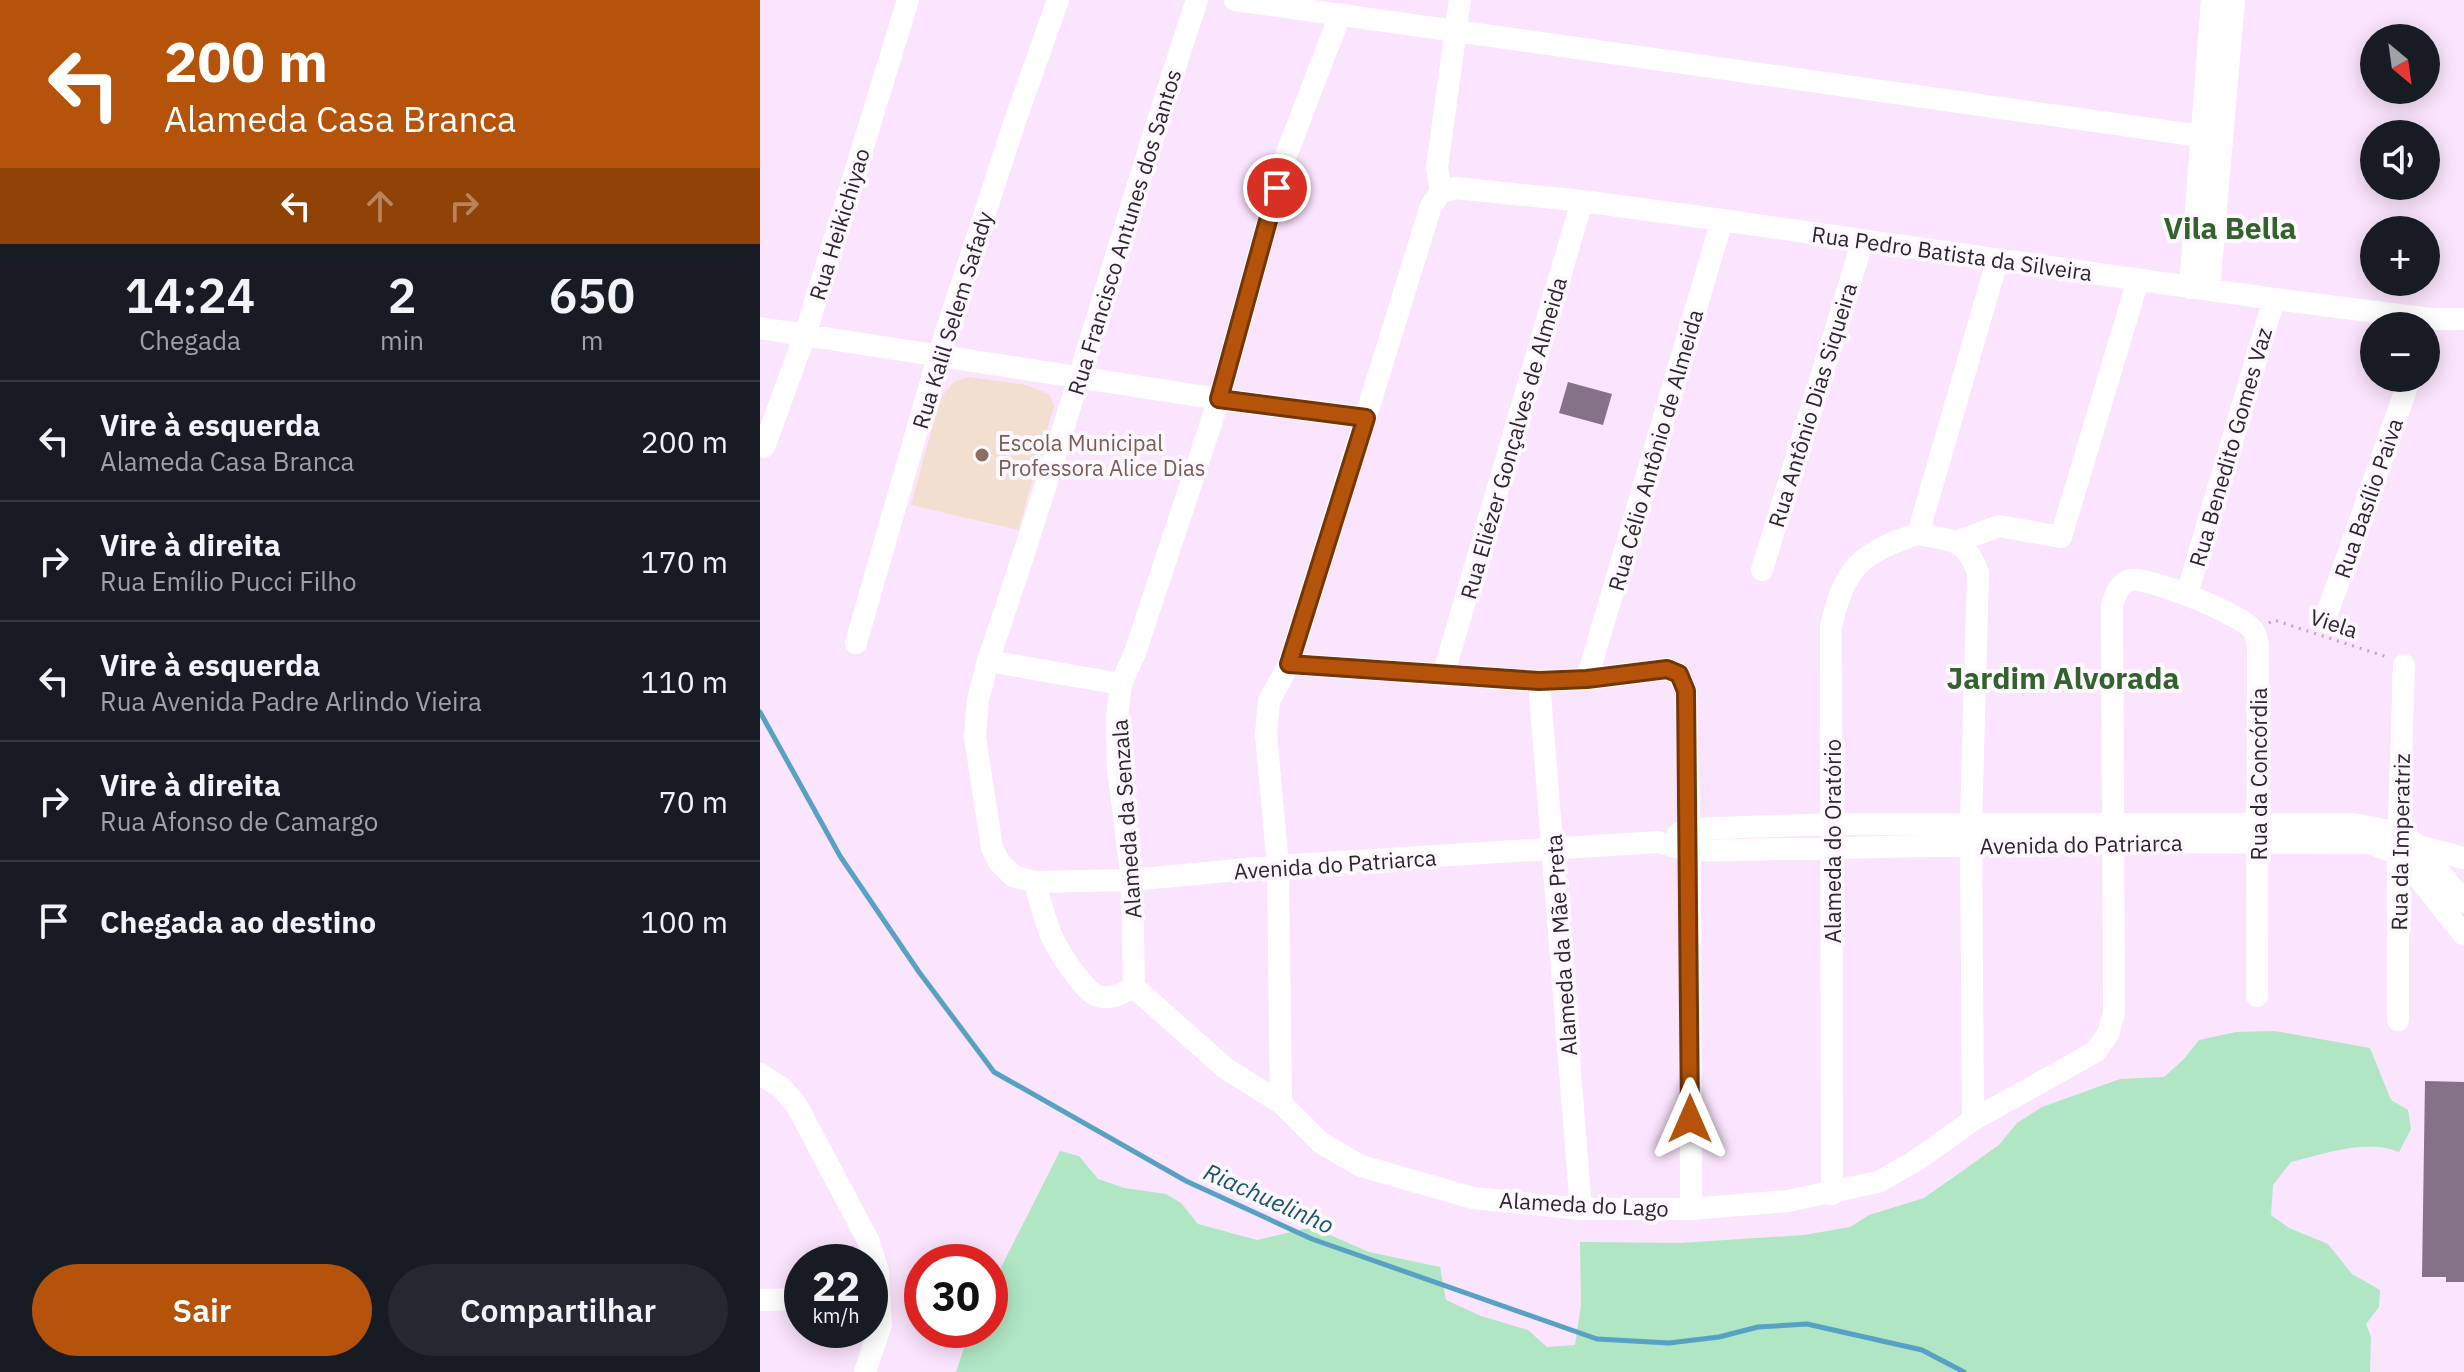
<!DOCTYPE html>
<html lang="pt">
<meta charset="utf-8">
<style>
:root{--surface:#171b24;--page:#242831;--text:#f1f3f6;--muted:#9ea1a6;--line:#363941;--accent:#b45309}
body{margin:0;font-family:"IBM Plex Sans",sans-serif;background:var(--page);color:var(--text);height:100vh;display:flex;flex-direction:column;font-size:30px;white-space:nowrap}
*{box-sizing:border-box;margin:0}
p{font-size:26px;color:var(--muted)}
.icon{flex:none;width:44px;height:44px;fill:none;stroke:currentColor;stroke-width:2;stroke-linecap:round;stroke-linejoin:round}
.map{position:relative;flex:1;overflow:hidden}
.side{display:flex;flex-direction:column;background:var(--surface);width:760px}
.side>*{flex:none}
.top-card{background:#b45309;color:#fff;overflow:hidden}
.needle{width:52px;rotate:151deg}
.tools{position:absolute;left:1600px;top:24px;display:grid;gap:16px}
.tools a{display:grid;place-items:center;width:80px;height:80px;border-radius:50%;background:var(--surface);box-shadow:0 4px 20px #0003;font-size:40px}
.speed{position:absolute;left:24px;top:1244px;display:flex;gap:16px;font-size:40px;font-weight:700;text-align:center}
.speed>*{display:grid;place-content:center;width:104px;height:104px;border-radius:50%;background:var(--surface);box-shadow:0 4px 20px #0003;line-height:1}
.speed small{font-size:20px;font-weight:400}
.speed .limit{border:12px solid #d22;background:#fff;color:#111}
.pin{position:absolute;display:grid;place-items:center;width:68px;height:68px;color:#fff;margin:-34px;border:4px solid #fff;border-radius:50%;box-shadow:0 2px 8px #0007}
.me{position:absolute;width:88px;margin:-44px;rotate:0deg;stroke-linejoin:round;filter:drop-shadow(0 0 6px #0008)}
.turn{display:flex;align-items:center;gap:28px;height:168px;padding:0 32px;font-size:36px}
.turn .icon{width:104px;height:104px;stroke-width:2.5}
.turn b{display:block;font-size:56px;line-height:68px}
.lanes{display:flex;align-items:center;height:76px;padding:0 32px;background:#0003;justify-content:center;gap:40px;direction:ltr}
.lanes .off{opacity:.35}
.eta{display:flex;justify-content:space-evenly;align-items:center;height:136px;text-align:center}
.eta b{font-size:48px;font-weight:600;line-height:56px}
.cta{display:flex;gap:16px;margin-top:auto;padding:16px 32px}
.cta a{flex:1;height:92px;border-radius:48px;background:var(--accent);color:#fff;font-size:32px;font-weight:600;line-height:92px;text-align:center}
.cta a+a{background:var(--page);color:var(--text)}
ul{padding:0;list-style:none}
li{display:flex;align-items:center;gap:24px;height:120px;padding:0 32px;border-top:2px solid var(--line)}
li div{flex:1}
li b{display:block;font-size:30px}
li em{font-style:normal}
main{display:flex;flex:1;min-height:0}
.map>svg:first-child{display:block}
.education{fill:#f2dfcf}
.green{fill:#b0e6c3}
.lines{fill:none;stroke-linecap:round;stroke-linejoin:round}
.stream{stroke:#56a1c4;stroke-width:5}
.building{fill:#867288}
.path{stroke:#bba9bd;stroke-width:3;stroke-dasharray:2 6;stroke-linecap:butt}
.minor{stroke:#fff;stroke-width:22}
.route-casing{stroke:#753606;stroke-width:20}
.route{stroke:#b45309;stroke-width:14}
.education-dot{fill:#8d6e63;stroke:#fdf8fd;stroke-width:3}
.labels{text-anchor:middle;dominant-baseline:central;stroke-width:8;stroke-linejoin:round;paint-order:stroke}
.street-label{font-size:22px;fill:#2e252f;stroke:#fdf8fd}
.education-label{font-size:22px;fill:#785e54;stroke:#fdf8fd;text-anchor:start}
.water-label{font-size:24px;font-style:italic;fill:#19546d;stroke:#fdf8fd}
.district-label{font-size:30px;font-weight:bold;fill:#32632c;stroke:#fdf8fd}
</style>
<main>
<section class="side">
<div class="top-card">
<div class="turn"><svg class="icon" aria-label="left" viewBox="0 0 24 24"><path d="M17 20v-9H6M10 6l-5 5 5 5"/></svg><div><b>200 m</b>Alameda Casa Branca</div></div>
<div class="lanes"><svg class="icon" aria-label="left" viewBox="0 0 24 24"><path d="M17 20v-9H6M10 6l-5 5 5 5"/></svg><svg class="icon off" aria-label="ahead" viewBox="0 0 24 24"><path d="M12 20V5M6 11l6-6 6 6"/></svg><svg class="icon off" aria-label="right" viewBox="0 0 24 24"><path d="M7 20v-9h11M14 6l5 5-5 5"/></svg></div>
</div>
<div class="eta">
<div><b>14:24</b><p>Chegada</p></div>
<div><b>2</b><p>min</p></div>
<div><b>650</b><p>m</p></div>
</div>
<ul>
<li><svg class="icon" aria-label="left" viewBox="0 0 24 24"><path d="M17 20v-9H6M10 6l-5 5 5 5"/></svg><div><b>Vire à esquerda</b><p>Alameda Casa Branca</p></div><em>200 m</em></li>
<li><svg class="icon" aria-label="right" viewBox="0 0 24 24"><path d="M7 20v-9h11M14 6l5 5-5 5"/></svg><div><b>Vire à direita</b><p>Rua Emílio Pucci Filho</p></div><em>170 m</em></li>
<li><svg class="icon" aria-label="left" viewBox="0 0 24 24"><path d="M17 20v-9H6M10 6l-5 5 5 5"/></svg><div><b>Vire à esquerda</b><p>Rua Avenida Padre Arlindo Vieira</p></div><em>110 m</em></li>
<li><svg class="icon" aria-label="right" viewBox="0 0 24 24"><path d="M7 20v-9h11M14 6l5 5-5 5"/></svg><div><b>Vire à direita</b><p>Rua Afonso de Camargo</p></div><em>70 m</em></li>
<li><svg class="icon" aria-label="arrive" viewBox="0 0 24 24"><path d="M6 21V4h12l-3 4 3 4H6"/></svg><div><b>Chegada ao destino</b></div><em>100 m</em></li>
</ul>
<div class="cta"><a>Sair</a><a>Compartilhar</a></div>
</section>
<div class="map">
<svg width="1704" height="1372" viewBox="0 0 1704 1372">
<rect width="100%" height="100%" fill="#fbe4fd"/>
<path class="education" d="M 209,377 L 266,385 L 289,394 L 294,406 L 258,530 L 151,505 L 180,399 L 194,382 Z"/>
<path class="green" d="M 1515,1031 L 1610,1048 L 1631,1100 L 1648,1110 L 1651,1129 L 1639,1152 C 1607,1138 1564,1154 1531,1162 L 1513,1185 L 1511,1215 L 1529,1228 L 1568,1244 L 1592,1274 L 1620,1290 L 1619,1307 L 1606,1324 L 1611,1337 L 1610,1372 L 196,1372 L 210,1330 L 230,1330 L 230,1289 L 300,1151 L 319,1156 L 338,1179 L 364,1188 L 406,1194 L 421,1203 L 438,1224 L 497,1240 L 552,1227 L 609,1252 L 680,1267 L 686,1300 L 721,1316 L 768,1330 L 787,1347 L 815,1345 L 821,1305 L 820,1242 L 920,1243 L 1044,1235 L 1090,1227 L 1109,1215 L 1164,1198 L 1239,1145 L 1257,1123 L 1282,1107 L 1360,1079 L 1404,1077 L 1423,1060 L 1439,1040 L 1476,1032 Z"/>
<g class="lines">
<path class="stream" d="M 0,712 L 80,856 L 159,972 L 234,1072 L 426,1181 L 552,1239 L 837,1339 L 909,1343 L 959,1337 L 998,1327 L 1047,1324 L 1162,1350 L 1204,1372"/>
</g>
<path class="building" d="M 808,382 L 852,394 L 843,425 L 799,413 Z
M 1665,1081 L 1704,1082 L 1704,1282 L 1686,1282 L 1686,1277 L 1662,1277 Z"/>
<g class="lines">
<path class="path" d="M 1509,623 L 1514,620 L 1627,657"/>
<path class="minor" d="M 437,0 C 364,219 303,443 228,661 L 218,700 L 215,737 L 232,848 L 239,862 L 253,876 L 275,882 L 372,880 L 518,866 L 898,842 L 930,851 L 1354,842 L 1610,843 L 1638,854 L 1645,861 L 1704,935
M 475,0 L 1462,139
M 681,192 L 696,188 L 822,201 L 962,220 L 1514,299 L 1671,319 L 1704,319
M 681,192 L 677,167 L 700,0
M 1430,288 L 1452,0
M 1449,290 L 1474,0
M 0,328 L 459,399 L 606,418
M 4,447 L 45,335 L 148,0
M 1158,534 C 1192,541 1205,537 1218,573 L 1211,823 L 1213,1120
M 1158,534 L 1237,261
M 1196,542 L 1239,526 L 1301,537 L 1378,280
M 1002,570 L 1103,240
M 1427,594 L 1514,299
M 1566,617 L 1650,378
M 96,643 L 179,354 L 255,121 L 298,0
M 228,661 L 361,684
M 529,664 L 779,681 L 827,679 L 907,669 L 919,674 L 926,691 L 930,851 L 931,1209
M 683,676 L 822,201
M 827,679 L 962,220
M 779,681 L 821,1209
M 918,834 L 929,829 L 1072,824 L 1594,824 L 1640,833 L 1658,846 L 1704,902
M 1656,848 L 1658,846 L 1704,858
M 275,882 C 286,924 291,945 319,979 C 324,985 330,994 338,996 C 351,1000 363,993 374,987
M 374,987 L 465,1068 L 521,1103 L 561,1143 L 601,1166 L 713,1198 L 821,1209 L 931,1209 L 1028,1201 L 1118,1182 L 1157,1160 L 1213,1120 L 1335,1052 L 1348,1034 L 1354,1013 L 1352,605 C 1356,595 1358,584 1370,580 C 1385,575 1482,615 1492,629 C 1496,633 1497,641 1498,646 L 1497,996
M 374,987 L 372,880 L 358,768 L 357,717 L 361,684 L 375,653 L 459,399 L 525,158 L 580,15
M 1638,1020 L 1638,854 L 1644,665
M 0,1074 L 22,1088 L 37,1106 L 109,1242 L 118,1271 L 121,1325 L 105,1372
M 521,1103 L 518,866 L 506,734 L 509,701 L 529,664 L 671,206 L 681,192
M 1072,1194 L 1071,627 C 1084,568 1101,552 1158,534
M 0,1300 L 42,1299"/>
</g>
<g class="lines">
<g class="route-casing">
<path id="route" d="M 517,188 L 459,399 L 606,418 L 529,664 L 779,681 L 827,679 L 907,669 L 919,674 L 926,691 L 930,1119"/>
</g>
<use href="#route" class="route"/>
</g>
<circle class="education-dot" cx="222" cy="455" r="8"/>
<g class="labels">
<g class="street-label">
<text transform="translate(79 224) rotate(-73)">Rua Heikichiyao</text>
<text transform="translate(364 232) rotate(-73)">Rua Francisco Antunes dos Santos</text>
<text transform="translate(1192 253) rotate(8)">Rua Pedro Batista da Silveira</text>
<text transform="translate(192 320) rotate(-73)">Rua Kalil Selem Safady</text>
<text transform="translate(1052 405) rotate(-73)">Rua Antônio Dias Siqueira</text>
<text transform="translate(753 438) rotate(-74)">Rua Eliézer Gonçalves de Almeida</text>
<text transform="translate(1470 447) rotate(-74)">Rua Benedito Gomes Vaz</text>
<text transform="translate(895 450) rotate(-74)">Rua Célio Antônio de Almeida</text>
<text transform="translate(1608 498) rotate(-71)">Rua Basílio Paiva</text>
<text transform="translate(1574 623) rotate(18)">Viela</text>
<text transform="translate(1498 774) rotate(-90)">Rua da Concórdia</text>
<text transform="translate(366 819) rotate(-94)">Alameda da Senzala</text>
<text transform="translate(1072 841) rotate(-90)">Alameda do Oratório</text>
<text transform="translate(1640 842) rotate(-89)">Rua da Imperatriz</text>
<text transform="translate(1321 844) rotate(-1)">Avenida do Patriarca</text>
<text transform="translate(575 864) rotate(-4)">Avenida do Patriarca</text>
<text transform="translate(801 945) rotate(-94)">Alameda da Mãe Preta</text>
<text transform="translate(824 1204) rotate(3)">Alameda do Lago</text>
</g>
<g class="education-label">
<text x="238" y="442">Escola Municipal<tspan x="238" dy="25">Professora Alice Dias</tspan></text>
</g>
<g class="water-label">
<text transform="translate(509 1198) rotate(24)">Riachuelinho</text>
</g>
<g class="district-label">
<text x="1470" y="227">Vila Bella</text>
<text x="1303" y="677">Jardim Alvorada</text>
</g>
</g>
</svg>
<div class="tools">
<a><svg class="needle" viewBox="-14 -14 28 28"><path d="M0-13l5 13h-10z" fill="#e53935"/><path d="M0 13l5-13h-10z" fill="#9ea1a6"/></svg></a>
<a><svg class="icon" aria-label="sound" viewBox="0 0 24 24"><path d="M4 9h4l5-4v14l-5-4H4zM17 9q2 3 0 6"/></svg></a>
<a>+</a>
<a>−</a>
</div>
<div class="speed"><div>22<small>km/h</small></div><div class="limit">30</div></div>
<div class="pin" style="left:517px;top:188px;background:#d93025"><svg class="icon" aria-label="arrive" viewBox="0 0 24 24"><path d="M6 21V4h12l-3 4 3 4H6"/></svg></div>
<svg class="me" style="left:930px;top:1119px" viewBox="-20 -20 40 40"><path d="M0-17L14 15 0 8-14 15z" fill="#b45309" stroke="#fff" stroke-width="4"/></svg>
</div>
</main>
